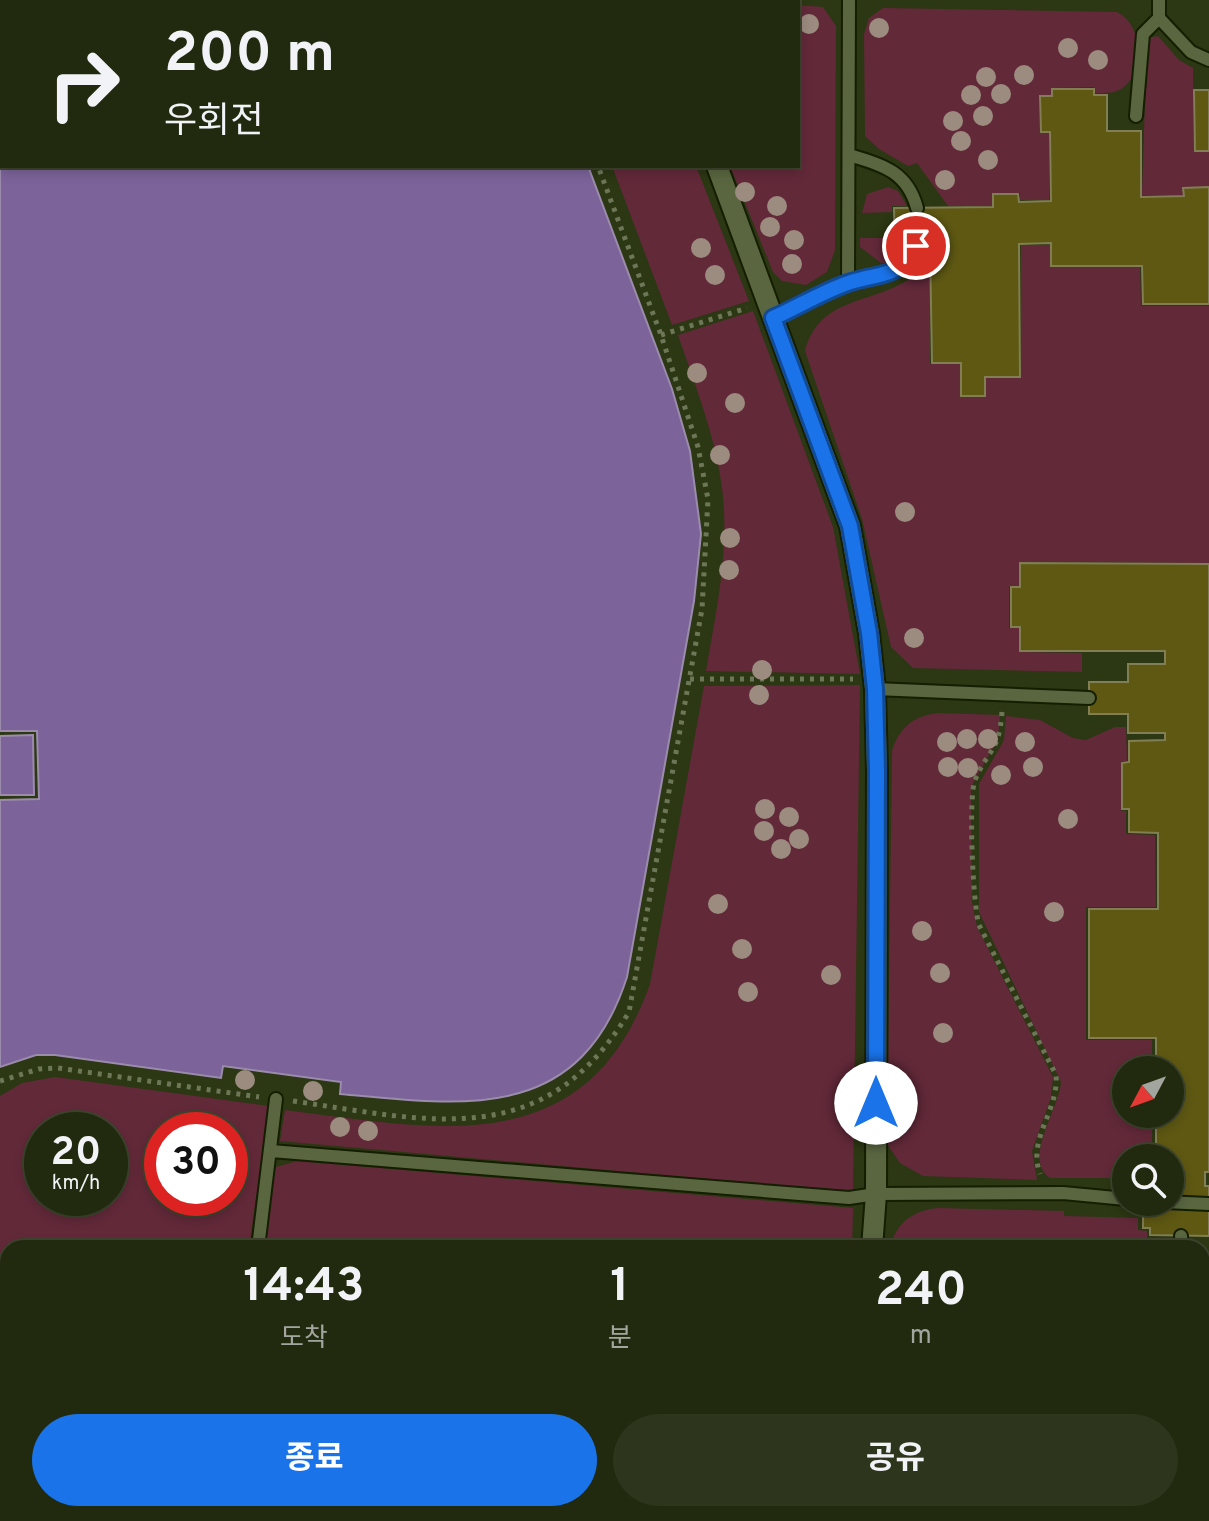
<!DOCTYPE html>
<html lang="ko">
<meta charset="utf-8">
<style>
:root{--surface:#21290e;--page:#2d351c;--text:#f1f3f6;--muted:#a2a69e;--line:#3e452e;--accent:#1a73e8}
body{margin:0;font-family:Overpass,"Noto Sans KR",sans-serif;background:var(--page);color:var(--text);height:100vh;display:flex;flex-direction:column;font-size:30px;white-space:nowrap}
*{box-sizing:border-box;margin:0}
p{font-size:26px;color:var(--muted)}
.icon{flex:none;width:44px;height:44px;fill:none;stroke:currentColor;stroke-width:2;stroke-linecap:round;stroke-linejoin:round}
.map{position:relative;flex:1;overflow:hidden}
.sheet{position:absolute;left:0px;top:1240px;width:1210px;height:282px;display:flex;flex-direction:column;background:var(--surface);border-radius:24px 24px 0 0;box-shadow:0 4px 12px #0003,0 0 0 2px var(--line)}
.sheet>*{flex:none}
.banner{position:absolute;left:0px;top:0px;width:800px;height:168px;box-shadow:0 4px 12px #0003,0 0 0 2px var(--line);background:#21290e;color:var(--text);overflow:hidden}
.needle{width:52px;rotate:229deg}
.tools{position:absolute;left:1112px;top:1056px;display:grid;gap:16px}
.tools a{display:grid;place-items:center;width:72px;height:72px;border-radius:50%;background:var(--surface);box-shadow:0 4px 12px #0003,0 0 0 2px var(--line);font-size:40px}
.speed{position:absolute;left:24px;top:1112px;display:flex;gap:16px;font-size:40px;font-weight:700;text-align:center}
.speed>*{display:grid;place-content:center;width:104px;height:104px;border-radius:50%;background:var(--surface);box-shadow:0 4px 12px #0003,0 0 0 2px var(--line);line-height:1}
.speed small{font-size:20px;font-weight:400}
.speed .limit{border:12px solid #d22;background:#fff;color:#111}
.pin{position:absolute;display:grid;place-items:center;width:68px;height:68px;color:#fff;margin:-34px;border:4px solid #fff;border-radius:50%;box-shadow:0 2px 8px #0007}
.me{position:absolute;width:88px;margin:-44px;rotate:0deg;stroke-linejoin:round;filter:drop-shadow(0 0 6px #0008)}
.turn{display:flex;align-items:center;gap:28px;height:168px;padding:0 32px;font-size:36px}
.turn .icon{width:104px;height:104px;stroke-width:2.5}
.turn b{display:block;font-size:56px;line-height:68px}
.eta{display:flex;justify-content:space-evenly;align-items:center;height:136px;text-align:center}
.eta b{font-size:48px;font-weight:700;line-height:56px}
.action{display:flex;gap:16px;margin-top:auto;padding:16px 32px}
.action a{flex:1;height:92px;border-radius:48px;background:var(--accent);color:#fff;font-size:32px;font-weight:700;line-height:92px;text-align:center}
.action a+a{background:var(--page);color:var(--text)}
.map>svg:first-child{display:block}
.green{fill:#622939;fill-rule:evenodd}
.water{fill:#7c639a;stroke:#9b8cac;stroke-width:2}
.building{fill:#5e5813;stroke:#817e54;stroke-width:2}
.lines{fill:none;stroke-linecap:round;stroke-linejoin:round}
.service-casing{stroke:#141e00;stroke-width:16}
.minor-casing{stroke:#141e00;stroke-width:24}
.path{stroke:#6d7758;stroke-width:5;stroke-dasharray:4 6;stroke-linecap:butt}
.service{stroke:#596640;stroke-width:12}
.minor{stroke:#596640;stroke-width:20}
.tree{fill:#9c8b7f}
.route-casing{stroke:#114b97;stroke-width:20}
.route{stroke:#1a73e8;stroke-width:14}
</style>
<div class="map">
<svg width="1209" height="1521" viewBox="0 0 1209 1521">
<rect width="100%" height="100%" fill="#2c3713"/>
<path class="green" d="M 798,5 L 823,7 L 836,26 L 835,250 L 827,272 L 806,285 L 782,281 L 773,272 L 730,166 L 798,166 Z
M 883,8 L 1117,12 C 1142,24 1145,68 1125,86 C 1116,94 1106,93 1095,93 L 1094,87 L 1052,88 L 1051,95 L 1039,95 L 1040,132 L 1049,133 L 1049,200 L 1020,200 L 1020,193 L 992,193 L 992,206 L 948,206 L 917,163 L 908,166 L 879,149 L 865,136 L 864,34 L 869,18 Z
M 1158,36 L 1179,60 L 1193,68 L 1194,152 L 1209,152 L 1209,187 L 1183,187 L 1183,195 L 1142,195 L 1147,38 Z
M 612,166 L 696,166 L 749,301 L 672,325 Z
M 888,187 L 898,191 L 907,206 L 892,206 L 892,212 L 862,213 L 867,194 Z
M 860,238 L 893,238 L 893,248 L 904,248 L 895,262 L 881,263 L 860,247 Z
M 1021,245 L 1050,245 L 1050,267 L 1140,267 L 1141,306 L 1209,306 L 1209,563 L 1019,562 L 1019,586 L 1009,586 L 1009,628 L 1019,628 L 1019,652 L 1082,653 L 1082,672 L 913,668 L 891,647 L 862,519 L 805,351 C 820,297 867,305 908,280 L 915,271 L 922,248 L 930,249 L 930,364 L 961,364 L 961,396 L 985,397 L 986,378 L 1021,377 Z
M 753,311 L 833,527 L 860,674 L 706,671 C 716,611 730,550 722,488 C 715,435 695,385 678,335 Z
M 860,685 L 853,1192 L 280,1141 L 285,1110 C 436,1129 586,1164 650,984 L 704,686 Z
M 939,713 L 1000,715 L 998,739 L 971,787 L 972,902 L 977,927 L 1053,1077 L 1051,1097 L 1032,1151 L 1037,1180 L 923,1176 L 900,1163 L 887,1144 L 892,751 C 899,727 915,715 939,713 Z
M 1006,716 L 1040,720 L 1073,738 L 1086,740 L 1115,727 L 1126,727 L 1127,761 L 1121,762 L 1121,811 L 1126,811 L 1126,834 L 1155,835 L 1156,907 L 1086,907 L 1086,1040 L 1152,1040 L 1152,1070 L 1126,1070 L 1126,1114 L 1152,1114 L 1152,1158 L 1126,1158 L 1126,1178 L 1050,1178 C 1022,1160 1059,1109 1061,1082 L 979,912 L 979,784 L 1004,740 Z
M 55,1077 L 269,1106 L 249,1248 L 8,1248 L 8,1345 L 0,1343 L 0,1096 L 22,1083 ZM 42,1130 L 110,1130 L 110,1198 L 42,1198 ZM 162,1130 L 230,1130 L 230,1198 L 162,1198 Z
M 297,1161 L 853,1208 L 852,1248 L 265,1248 L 270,1180 L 276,1167 Z
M 937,1208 L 1064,1211 L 1064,1216 L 1138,1218 L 1138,1230 L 1147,1231 L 1147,1239 L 1163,1239 L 1163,1248 L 890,1248 C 896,1223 912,1211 937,1208 Z
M 0,1359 L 8,1361 L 8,1514 L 634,1514 L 663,1521 L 0,1521 Z
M 699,1514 L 847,1514 L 847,1521 L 729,1521 Z"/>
<path class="water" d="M 0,0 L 5,2 L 2,2 L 2,166 L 588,166 L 672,389 L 690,451 L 701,534 L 694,601 L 627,977 C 580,1123 465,1106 340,1094 L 341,1082 L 223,1066 L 221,1078 L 55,1055 L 36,1055 L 0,1067 L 0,800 L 39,799 L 37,731 L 0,731 Z
M 33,735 L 34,795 L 0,795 L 0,736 Z
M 1209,1412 L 1209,1521 L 1117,1521 L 1101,1514 L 1202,1514 L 1202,1418 Z"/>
<path class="building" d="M 1052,89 L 1094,89 L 1094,95 L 1107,95 L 1107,131 L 1141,131 L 1141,197 L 1184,196 L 1183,188 L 1209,187 L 1209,304 L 1143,304 L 1142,266 L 1051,266 L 1051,243 L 1019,244 L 1020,377 L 985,377 L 985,396 L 961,396 L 961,363 L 932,363 L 930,246 L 895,247 L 894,208 L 993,207 L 993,194 L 1018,194 L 1019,202 L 1051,201 L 1050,132 L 1041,132 L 1040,96 L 1052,96 Z
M 1194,90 L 1209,90 L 1209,151 L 1195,151 Z
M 1020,563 L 1209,564 L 1209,1172 L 1205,1172 L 1205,1186 L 1209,1186 L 1209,1236 L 1150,1235 L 1150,1228 L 1143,1228 L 1143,1202 L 1170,1202 L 1170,1158 L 1156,1158 L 1156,1114 L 1170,1114 L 1170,1070 L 1156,1070 L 1156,1038 L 1089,1038 L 1089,909 L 1158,909 L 1158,833 L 1129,832 L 1129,809 L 1122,809 L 1122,763 L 1129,762 L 1129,741 L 1165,740 L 1165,733 L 1128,733 L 1128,714 L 1089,714 L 1089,682 L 1128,682 L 1128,664 L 1165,664 L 1165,651 L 1020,651 L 1020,627 L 1011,627 L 1011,587 L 1020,587 Z"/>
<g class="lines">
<g class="service-casing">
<path id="service" d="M 1159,0 L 1159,18 L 1191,52 L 1209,60
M 1136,116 L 1143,34 L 1159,18
M 849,155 C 882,165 907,171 917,208
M 848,283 C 878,277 900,274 916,246
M 773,318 L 848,283 L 849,0
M 875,689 L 1089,698
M 271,1151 L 849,1198 L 876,1194 L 1063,1193 L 1126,1199
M 1164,1202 L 1209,1204
M 1181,1236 L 1182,1248
M 258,1248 L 276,1099
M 1202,1320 L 1209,1320"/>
</g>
<g class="minor-casing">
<path id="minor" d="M 656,0 L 657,2
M 717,166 L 850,526 L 869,633 L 875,689 L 877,771 L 876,1194 L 872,1248
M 863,1521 L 863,1514"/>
</g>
<path class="path" d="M 10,0 L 12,2
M 536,0 L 537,2
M 325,2 L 325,0
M 661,335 L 747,308
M 690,679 L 853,679
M 1002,712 C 999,753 988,749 975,780 C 968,797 973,907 979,925 L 1056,1075 C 1059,1111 1027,1138 1040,1174
M 0,1081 L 39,1069 L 58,1068 L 259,1097
M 293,1101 C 430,1121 545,1153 629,1012 L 702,609 L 708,499 L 698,447 L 661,335 L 598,166
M 1202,1394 L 1209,1391
M 906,1514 L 935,1521
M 1020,1514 L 1042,1521
M 955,1521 L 966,1514"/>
<use href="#service" class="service"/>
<use href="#minor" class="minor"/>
</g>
<g class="tree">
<circle cx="809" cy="24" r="10"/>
<circle cx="879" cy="28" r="10"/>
<circle cx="1068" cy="48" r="10"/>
<circle cx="1098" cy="60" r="10"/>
<circle cx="1024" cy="75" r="10"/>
<circle cx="986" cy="77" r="10"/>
<circle cx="1001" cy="94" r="10"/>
<circle cx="971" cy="95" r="10"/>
<circle cx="983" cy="116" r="10"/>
<circle cx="953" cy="121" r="10"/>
<circle cx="961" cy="141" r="10"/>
<circle cx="988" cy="160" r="10"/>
<circle cx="945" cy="180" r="10"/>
<circle cx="745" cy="192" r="10"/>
<circle cx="777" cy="206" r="10"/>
<circle cx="770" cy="227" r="10"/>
<circle cx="794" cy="240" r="10"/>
<circle cx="701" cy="248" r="10"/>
<circle cx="792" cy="264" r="10"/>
<circle cx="715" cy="275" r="10"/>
<circle cx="697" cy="373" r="10"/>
<circle cx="735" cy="403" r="10"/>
<circle cx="720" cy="455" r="10"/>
<circle cx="905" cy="512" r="10"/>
<circle cx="730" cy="538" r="10"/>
<circle cx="729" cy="570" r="10"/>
<circle cx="914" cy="638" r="10"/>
<circle cx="762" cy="670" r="10"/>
<circle cx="759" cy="695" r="10"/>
<circle cx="967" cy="739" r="10"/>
<circle cx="988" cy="739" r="10"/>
<circle cx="947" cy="742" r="10"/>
<circle cx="1025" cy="742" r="10"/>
<circle cx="948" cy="767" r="10"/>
<circle cx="1033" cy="767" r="10"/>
<circle cx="968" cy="768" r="10"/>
<circle cx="1001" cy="775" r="10"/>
<circle cx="765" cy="809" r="10"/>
<circle cx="789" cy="817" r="10"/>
<circle cx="1068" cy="819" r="10"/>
<circle cx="764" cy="831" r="10"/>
<circle cx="799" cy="839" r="10"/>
<circle cx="781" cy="849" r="10"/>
<circle cx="718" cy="904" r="10"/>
<circle cx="1054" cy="912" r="10"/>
<circle cx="922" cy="931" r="10"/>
<circle cx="742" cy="949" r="10"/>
<circle cx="940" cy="973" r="10"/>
<circle cx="831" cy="975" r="10"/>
<circle cx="748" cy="992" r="10"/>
<circle cx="943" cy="1033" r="10"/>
<circle cx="245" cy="1080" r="10"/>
<circle cx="313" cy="1091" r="10"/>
<circle cx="340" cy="1127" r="10"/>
<circle cx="368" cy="1131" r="10"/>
</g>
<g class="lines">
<g class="route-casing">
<path id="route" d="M 876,1103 L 877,771 L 875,689 L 869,633 L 850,526 L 773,318 C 798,307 822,292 848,283 C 880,272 897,280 916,246"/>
</g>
<use href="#route" class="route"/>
</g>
</svg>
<div class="tools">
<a><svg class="needle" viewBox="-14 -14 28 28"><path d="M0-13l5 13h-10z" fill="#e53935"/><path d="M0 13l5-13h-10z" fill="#a2a69e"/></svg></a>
<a><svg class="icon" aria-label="search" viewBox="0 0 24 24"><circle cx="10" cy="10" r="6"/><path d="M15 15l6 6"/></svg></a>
</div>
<div class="speed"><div>20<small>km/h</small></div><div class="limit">30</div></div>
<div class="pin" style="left:916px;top:246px;background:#d93025"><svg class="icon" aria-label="arrive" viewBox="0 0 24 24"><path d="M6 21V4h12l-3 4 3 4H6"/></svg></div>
<svg class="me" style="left:876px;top:1103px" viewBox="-20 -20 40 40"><circle r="19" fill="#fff"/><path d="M0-13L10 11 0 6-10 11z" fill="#1a73e8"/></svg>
<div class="banner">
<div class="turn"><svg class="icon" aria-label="right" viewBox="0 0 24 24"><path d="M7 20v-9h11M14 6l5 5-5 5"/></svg><div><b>200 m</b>우회전</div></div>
</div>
<section class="sheet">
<div class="eta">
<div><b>14:43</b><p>도착</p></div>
<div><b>1</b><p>분</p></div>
<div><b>240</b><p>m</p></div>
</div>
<div class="action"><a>종료</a><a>공유</a></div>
</section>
</div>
